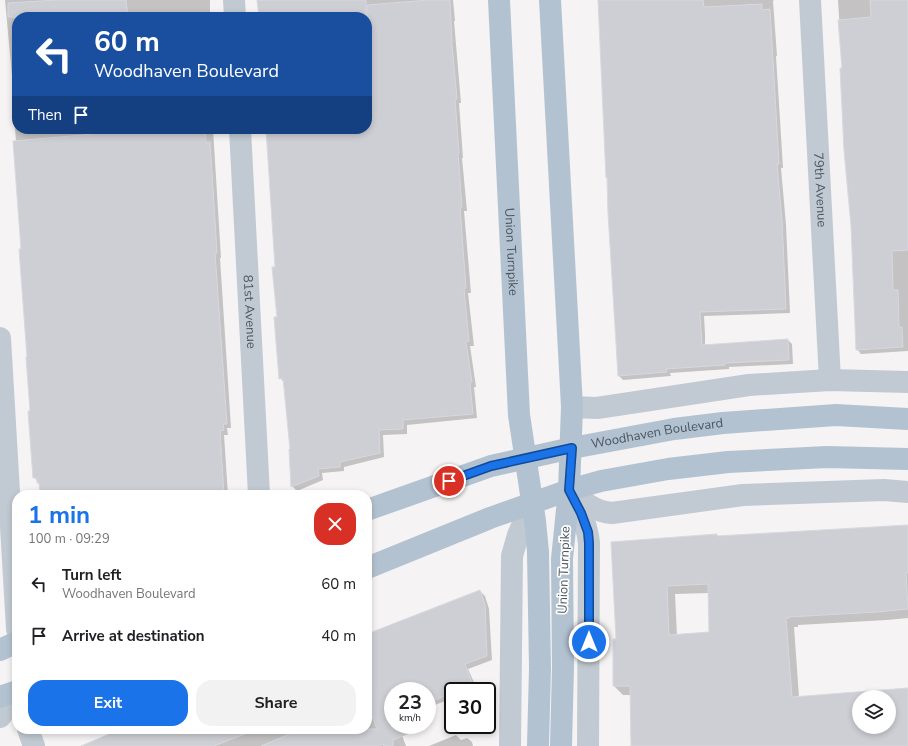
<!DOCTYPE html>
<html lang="en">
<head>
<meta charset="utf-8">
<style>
  body { margin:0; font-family:"Nunito Sans",sans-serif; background:#f2f2f2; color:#202124; height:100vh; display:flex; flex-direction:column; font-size:15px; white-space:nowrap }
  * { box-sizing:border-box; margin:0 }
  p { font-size:13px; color:#757577 }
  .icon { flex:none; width:22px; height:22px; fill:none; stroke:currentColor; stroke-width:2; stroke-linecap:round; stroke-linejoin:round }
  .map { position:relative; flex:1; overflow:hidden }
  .panel { position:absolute; left:12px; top:490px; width:360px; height:244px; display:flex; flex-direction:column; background:#fff; border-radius:16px; box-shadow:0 2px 6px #0003 }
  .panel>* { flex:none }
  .hud { position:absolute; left:12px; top:12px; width:360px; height:122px; border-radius:16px; box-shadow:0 2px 6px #0003; background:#1a4fa0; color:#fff; overflow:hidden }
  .tools { position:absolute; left:852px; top:690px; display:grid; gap:8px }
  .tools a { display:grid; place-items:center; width:44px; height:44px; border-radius:50%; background:#fff; box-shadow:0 2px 6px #0003; font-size:20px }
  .speed { position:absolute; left:384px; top:682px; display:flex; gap:8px; font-size:20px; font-weight:700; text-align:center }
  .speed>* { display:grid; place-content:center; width:52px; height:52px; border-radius:50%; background:#fff; box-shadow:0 2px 6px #0003; line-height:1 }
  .speed small { font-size:10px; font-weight:400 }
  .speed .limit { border:2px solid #111; border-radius:6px; background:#fff; color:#111 }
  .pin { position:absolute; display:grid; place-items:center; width:34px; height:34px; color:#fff; margin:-17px; border:2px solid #fff; border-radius:50%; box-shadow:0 1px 4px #0007 }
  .me { position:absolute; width:44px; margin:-22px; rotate:0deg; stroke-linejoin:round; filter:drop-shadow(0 0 3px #0008) }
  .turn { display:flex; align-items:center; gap:14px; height:84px; padding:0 16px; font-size:18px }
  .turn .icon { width:52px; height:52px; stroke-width:2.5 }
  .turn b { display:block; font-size:28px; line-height:34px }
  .then { display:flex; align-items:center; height:38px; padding:0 16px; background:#0003; gap:8px; font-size:15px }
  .round { display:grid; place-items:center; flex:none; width:42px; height:42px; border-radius:16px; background:#f2f2f2 }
  .summary { display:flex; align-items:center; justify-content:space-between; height:68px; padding:0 16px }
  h1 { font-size:24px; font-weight:700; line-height:30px; color:#1a73e8 }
  .action { display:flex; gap:8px; margin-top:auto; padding:8px 16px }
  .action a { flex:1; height:46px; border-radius:16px; background:#1a73e8; color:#fff; font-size:16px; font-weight:700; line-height:46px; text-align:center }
  .action a+a { background:#f2f2f2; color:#202124 }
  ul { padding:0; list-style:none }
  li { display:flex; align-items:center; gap:12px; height:52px; padding:0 16px }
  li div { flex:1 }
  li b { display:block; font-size:15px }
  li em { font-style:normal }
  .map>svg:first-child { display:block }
  .shadow { fill:#0003; fill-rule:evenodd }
  .building { fill:#cdcfd5; stroke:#d7d9de; fill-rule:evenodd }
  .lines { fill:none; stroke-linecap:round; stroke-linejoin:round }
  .minor { stroke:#c1cad2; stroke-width:22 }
  .major { stroke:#b3c2d1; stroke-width:22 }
  .route-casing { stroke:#114b97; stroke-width:10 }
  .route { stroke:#1a73e8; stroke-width:7 }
  .labels { text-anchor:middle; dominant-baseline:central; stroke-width:3.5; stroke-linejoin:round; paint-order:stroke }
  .street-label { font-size:13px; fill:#4a5661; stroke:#fff }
</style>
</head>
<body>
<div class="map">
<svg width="908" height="746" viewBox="0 0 908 746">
  <rect width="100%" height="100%" fill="#f5f3f3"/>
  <g class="shadow">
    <polygon points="5,0 210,0 210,13 207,13 207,17 17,17 17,129 213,129 221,258 220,258 231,428 227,428 228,435 224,435 228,495 41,495 41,486 34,477 16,142 12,87 13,87"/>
    <polygon points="257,0 453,0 455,21 454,21 461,103 459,103 463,158 462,158 467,211 464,211 471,293 468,293 474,346 470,346 476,387 474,387 477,418 407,425 407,434 383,435 384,457 344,467 344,471 322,473 323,480 297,491 292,486 291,450 285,383 280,378 276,268 267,129 367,129 367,17 260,17"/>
    <polygon points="598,0 774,0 773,1 777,56 776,56 783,168 781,168 786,225 790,313 704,316 705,334 705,346 788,340 792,344 793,364 729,367 729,369 670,373 671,376 623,380 619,376"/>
    <polygon points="838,0 908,0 908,351 861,354 857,349 852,226"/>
    <path d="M908 526V618L887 620 798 625V627H794L799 697 908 689V746H632L631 695H623L614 686 617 640 612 543 717 536 718 537ZM709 593 710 633 677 636 675 594ZM859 697H889V727H859Z"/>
    <polygon points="480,591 485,596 489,609 492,660 468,669 477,689 472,691 453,691 453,698 427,708 427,691 393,691 393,725 398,725 406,746 82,746 126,729 367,729 367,635"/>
    <polygon points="456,735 461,740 467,738 472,742 473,746 429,746"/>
  </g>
  <g class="building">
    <polygon points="57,0 126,0 128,17 8,17 8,3"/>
    <polygon points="257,0 366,0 366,15 326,17 259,17"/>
    <polygon points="429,0 450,0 452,44 457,99 455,99 459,153 458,153 462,207 460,207 466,288 464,289 469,341 466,342 472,382 470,383 473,414 403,420 403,429 379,430 380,453 340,462 340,467 318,469 319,476 291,487 289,449 290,449 283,378 279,379 274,317 277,317 272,267 275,267 266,129 367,129 367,5"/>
    <polygon points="598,0 703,0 704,7 762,4 762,10 770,9 779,164 777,164 782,220 786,309 700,312 701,329 702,345 788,339 789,360 725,363 725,365 666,369 667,372 618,376 608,213 607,177 606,178"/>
    <polygon points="870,0 908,0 908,250 892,251 893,290 898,290 899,327 902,327 903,347 856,350 851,226 844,150 840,68 842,68 838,20 871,17"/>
    <polygon points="93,129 205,129 206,142 210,142 214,204 217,253 215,253 227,424 223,424 224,430 220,431 224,495 40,495 39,483 37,483 37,478 33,478 28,411 30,411 26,357 27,357 19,249 21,249 13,141 94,134"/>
    <path d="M908 525V573H906L908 609 877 612 789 617V618H786L792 697 908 688V746H631L630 686H613V639H616L611 542 717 534V536ZM708 584 709 632 669 635 667 586ZM859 697H889V727H859Z"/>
    <polygon points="480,590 485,604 487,656 465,664 473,685 457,691 453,691 453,693 427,703 427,691 393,691 393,729 417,730 393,740 393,746 384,746 383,744 377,746 261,746 301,729 377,729 367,703 367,634"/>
    <polygon points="121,729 254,729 255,730 214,746 81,746"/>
  </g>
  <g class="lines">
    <g class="minor">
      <polyline points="234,0 235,17"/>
      <path id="s1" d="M810 0 830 380"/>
      <path id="s2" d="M240 129 259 495"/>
      <polyline points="0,338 17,629"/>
      <polyline points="572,407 597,408 749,385 830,380 908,382"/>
      <path d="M569 490C582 501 595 512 612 513L743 495 884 490 908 492"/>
      <path d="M571 493C580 509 587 524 589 543L588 746"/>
      <polyline points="0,717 17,696"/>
      <polyline points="28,729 34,746"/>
      <polyline points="510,746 512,556 518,535 532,503"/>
    </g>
    <g class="major">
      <path id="s3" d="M499 0 519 415 535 521 538 552 540 668 538 746"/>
      <polyline points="550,0 572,407 569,490 562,559 563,667 561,746"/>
      <path id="s4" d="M367 510 491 466 572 448 674 429 723 423 836 415 908 419"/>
      <polyline points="367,568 490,518 569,490 601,481 668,469 728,462 827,457 908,459"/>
      <polyline points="0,650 17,642"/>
      <polyline points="0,697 17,691"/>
    </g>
  </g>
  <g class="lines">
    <defs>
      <polyline id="route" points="449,481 491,466 572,448 569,490 581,513 588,532 589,543 589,642"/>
    </defs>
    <use href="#route" class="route-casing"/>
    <use href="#route" class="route"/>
  </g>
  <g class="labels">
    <g class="street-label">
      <text stroke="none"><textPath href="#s1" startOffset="190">79th Avenue</textPath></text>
      <text stroke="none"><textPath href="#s3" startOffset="252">Union Turnpike</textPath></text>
      <text stroke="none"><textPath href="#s2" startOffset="183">81st Avenue</textPath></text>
      <text stroke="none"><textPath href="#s4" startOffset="301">Woodhaven Boulevard</textPath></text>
      <text transform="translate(564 570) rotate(-88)">Union Turnpike</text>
    </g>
  </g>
</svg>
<div class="tools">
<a><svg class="icon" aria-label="layers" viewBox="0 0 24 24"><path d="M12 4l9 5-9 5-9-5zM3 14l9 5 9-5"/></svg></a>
</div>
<div class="speed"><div>23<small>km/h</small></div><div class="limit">30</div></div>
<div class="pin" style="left:449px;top:481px;background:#d93025"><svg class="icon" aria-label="arrive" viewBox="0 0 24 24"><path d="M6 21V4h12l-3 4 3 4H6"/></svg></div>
<svg class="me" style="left:589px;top:642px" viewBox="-20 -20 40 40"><circle r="17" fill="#1a73e8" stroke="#fff" stroke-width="3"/><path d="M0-11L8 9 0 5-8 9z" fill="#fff"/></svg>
<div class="hud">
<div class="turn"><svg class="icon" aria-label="left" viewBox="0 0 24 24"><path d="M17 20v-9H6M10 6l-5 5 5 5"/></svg><div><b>60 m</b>Woodhaven Boulevard</div></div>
<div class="then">Then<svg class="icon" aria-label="arrive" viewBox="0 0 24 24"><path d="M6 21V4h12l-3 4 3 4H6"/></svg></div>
</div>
<section class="panel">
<div class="summary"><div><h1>1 min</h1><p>100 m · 09:29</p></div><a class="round" style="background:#d93025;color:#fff"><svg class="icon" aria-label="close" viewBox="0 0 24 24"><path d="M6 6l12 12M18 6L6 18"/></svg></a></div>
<ul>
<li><svg class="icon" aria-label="left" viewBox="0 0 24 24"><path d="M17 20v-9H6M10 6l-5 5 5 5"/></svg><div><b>Turn left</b><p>Woodhaven Boulevard</p></div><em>60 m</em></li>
<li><svg class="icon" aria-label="arrive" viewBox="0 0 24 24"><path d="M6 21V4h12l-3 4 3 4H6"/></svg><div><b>Arrive at destination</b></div><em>40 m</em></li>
</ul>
<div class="action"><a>Exit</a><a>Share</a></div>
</section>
</div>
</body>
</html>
